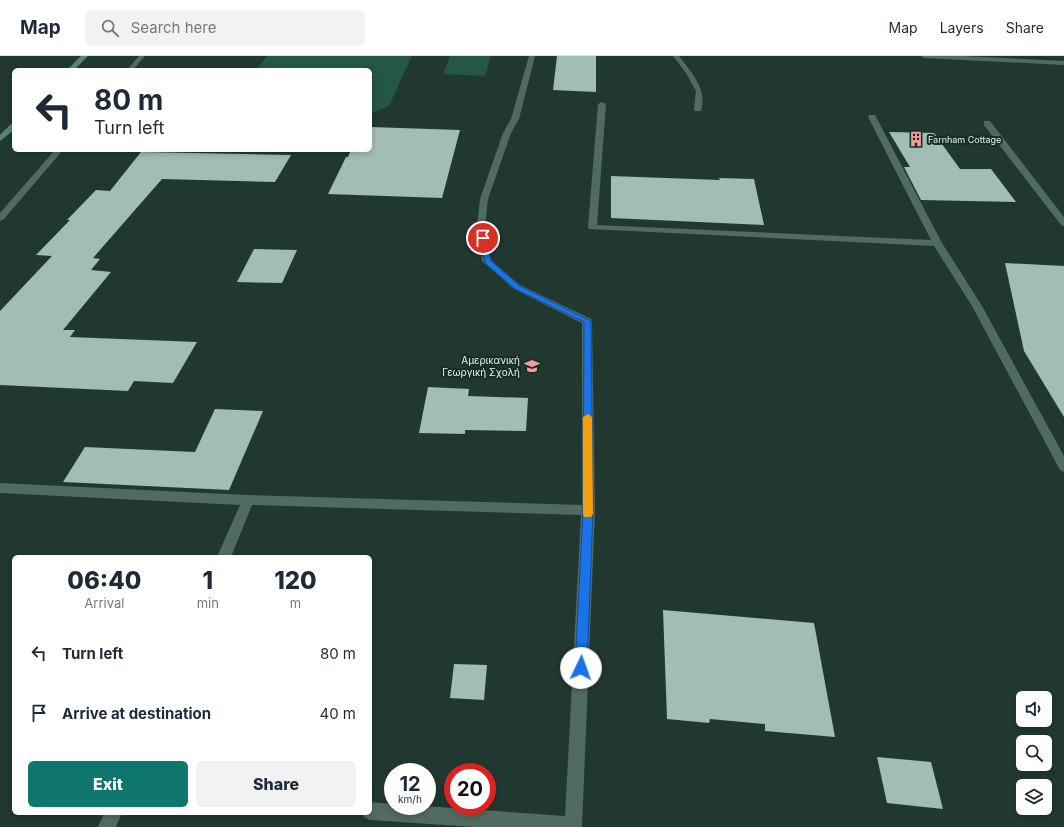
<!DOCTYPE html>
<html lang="en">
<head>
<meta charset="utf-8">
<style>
  body { margin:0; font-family:Inter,sans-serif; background:#f2f2f3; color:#1f2937; height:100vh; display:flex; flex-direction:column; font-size:15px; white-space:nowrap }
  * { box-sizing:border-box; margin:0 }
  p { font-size:13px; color:#747a83 }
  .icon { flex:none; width:22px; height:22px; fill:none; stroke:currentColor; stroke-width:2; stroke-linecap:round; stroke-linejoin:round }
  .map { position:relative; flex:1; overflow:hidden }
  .drawer { position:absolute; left:12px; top:499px; width:360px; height:260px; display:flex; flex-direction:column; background:#fff; border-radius:6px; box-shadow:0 2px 6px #0003 }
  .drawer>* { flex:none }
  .banner { position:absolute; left:12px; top:12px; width:360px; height:84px; border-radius:6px; box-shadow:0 2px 6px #0003; background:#fff; color:#1f2937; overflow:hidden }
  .fabs { position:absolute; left:1016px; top:635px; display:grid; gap:8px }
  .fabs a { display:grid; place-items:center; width:36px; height:36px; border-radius:6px; background:#fff; box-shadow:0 2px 6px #0003; font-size:20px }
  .speed { position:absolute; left:384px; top:707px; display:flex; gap:8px; font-size:20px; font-weight:700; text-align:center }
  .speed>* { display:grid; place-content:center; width:52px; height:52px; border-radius:50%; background:#fff; box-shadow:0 2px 6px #0003; line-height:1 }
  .speed small { font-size:10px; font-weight:400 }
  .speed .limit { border:6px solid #d22; background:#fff; color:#111 }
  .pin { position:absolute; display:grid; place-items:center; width:34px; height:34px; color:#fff; margin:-17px; border:2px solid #fff; border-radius:50%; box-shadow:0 1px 4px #0007 }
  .me { position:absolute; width:44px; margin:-22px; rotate:3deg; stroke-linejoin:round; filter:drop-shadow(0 0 3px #0008) }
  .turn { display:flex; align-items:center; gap:14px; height:84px; padding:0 16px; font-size:18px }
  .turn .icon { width:52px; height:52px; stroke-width:2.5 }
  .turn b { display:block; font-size:28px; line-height:34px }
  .eta { display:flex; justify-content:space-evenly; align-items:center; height:68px; text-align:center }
  .eta b { font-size:24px; font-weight:800; line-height:28px }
  .button { display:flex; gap:8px; margin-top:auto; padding:8px 16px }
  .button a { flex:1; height:46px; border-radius:6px; background:#0f766e; color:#fff; font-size:16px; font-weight:800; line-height:46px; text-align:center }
  .button a+a { background:#f2f2f3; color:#1f2937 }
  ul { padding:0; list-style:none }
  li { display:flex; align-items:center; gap:12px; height:60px; padding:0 16px }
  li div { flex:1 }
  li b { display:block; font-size:15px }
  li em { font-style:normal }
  header { display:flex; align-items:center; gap:24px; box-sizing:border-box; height:56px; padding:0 20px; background:#fff; border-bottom:1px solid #e0e1e3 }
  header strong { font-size:19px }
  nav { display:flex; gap:22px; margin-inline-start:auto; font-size:14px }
  .search { width:280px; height:36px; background:#f2f2f3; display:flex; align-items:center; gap:10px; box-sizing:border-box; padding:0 14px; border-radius:6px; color:#747a83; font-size:15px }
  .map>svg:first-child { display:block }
  .green { fill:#235647 }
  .building { fill:#a2bdb4 }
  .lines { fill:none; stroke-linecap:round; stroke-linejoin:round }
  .lane { fill:#526b62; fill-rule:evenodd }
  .secondary { fill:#558677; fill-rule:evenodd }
  .route { fill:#1a73e8; stroke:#114b97 }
  .slow { fill:#f59e0b }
  .labels { text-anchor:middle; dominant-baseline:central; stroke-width:4; stroke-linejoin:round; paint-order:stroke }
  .far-poi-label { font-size:9px; fill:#e5f3ee; stroke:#172e27; text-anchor:start }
  .poi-label { font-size:10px; fill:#e5f3ee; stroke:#172e27; text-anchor:end }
</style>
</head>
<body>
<header>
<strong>Map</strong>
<div class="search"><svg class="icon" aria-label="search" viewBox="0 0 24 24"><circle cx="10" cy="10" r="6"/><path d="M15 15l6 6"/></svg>Search here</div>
<nav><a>Map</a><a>Layers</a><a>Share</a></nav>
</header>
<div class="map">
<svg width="1064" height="771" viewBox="0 0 1064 771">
  <rect width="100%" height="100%" fill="#213831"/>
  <g class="green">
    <polygon points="267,0 412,0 389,50 375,56 370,56 370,14 256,14"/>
    <polygon points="450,0 491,0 485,20 443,18"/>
  </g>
  <g class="building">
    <polygon points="557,0 596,0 596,36 553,34"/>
    <polygon points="370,71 460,74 442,142 328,138 346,101 348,101 351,94 370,94"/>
    <polygon points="889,76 934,77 960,113 991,113 1016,146 921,144 904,111 910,111"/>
    <polygon points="141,96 291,99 275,126 162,123 93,202 100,203 91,214 111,216 63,274 75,274 70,281 197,286 173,327 134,325 128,335 0,329 0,255 52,200 36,199 70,164 67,164 96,134 110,135"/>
    <polygon points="611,120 720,124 719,122 754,123 764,169 611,162"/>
    <polygon points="254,193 297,194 282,227 237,226"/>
    <polygon points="1005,207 1064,210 1064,361 1024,295"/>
    <polygon points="428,331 469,333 468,340 528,342 526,375 465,374 465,378 419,377"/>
    <polygon points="215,353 263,355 229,434 63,426 85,391 195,396"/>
    <polygon points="663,554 814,567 835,681 765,675 765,668 710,663 709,667 667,663"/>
    <polygon points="454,608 487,609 484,644 450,642"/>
    <polygon points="877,701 931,706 943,753 887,747"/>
  </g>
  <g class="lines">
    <g class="lane">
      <polygon points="139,0 145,0 133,14 127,14"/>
      <polygon points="529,0 535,0 519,63 511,77 488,143 485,171 491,204 520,229 591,263 592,265 595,454 582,771 475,771 370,764 364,761 362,757 370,757 370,746 393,748 393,750 424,750 565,760 581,459 252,449 231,501 217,501 240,449 0,437 0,427 248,439 582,449 582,267 514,233 482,205 477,171 480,143 503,77 511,63"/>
      <path d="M673 0H679C691 16 708 34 701 55H695L694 53 696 35 686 17Z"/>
      <polygon points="921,0 962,0 1064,5 1064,9 924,2"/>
      <polygon points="602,46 606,48 597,169 931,184 868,61 869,59 875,59 942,187 982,250 1064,400 1064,416 1060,414 972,250 934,190 589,173 588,171 598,48"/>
      <polygon points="984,65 990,65 1064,161 1064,170 1061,169 984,69"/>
      <polygon points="55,94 63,94 3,164 0,165 0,157"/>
      <polygon points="104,757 122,757 116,771 98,771"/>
    </g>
    <g class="secondary">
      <polygon points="81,0 88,0 74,14 67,14"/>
      <polygon points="11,68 14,68 14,74 0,85 0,79"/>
    </g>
  </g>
  <polygon class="route" points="483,180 486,182 491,205 520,230 591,265 593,454 587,612 585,616 581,617 577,616 575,612 583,454 584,266 515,233 485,207 480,182"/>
  <polygon class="slow" points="588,358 592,361 593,458 591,461 584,461 583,458 583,361"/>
  <defs>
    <symbol id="building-bare" viewBox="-9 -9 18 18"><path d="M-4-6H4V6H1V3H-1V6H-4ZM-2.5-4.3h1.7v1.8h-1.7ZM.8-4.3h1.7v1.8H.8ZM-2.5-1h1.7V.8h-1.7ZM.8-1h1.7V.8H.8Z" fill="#f59b98" stroke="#172e27" stroke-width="2.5" paint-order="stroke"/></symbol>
    <symbol id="university-bare" viewBox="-9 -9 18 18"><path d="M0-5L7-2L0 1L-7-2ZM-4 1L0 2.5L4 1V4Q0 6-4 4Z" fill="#f59b98" stroke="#172e27" stroke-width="2.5" paint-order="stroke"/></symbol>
  </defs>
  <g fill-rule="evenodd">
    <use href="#building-bare" x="905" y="72" width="22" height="22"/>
    <use href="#university-bare" x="521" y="299" width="22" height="22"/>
  </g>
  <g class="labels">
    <g class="far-poi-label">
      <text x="928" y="83">Farnham Cottage</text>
    </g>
    <g class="poi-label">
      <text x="520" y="304">Αμερικανική<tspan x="520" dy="12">Γεωργική Σχολή</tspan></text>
    </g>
  </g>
</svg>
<div class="fabs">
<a><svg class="icon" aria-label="sound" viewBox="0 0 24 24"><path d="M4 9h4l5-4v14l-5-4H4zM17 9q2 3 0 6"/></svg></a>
<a><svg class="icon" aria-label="search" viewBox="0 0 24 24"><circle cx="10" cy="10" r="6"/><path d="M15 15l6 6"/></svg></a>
<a><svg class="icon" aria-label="layers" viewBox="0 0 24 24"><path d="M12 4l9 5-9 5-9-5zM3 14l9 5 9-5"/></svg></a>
</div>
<div class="speed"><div>12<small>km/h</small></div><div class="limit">20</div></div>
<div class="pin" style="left:483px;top:182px;background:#d93025"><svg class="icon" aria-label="arrive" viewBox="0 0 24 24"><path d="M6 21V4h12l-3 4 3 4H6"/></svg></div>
<svg class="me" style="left:581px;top:612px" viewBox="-20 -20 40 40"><circle r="19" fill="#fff"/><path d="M0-13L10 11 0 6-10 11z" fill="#1a73e8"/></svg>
<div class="banner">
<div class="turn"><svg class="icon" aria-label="left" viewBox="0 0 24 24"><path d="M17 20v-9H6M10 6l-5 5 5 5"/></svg><div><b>80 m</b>Turn left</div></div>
</div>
<section class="drawer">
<div class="eta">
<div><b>06:40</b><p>Arrival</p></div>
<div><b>1</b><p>min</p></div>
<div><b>120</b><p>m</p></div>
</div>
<ul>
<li><svg class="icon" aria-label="left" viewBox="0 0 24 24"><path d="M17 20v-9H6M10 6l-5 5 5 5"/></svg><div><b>Turn left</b></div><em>80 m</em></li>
<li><svg class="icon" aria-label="arrive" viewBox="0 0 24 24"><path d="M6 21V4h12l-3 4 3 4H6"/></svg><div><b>Arrive at destination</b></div><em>40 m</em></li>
</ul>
<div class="button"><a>Exit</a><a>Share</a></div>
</section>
</div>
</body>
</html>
